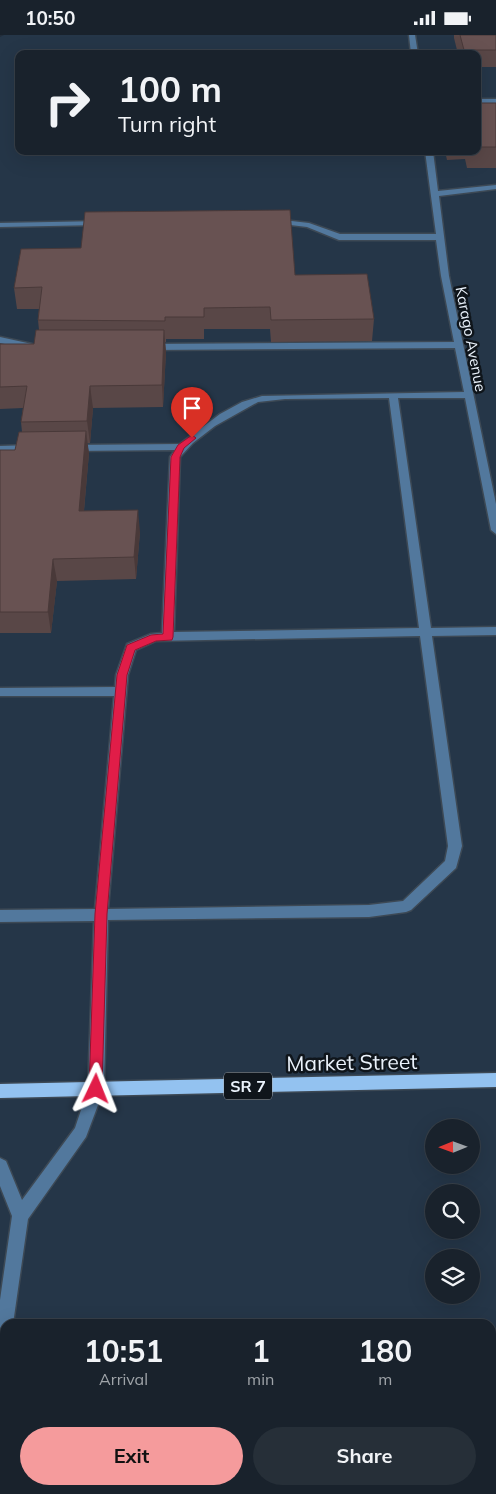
<!DOCTYPE html>
<html lang="en">
<head>
<meta charset="utf-8">
<style>
  body { margin:0; font-family:Mulish,sans-serif; background:#262f38; color:#f1f3f6; height:100vh; display:flex; flex-direction:column; font-size:19px; white-space:nowrap }
  * { box-sizing:border-box; margin:0 }
  p { font-size:16px; color:#9fa4a9 }
  .icon { flex:none; width:28px; height:28px; fill:none; stroke:currentColor; stroke-width:2; stroke-linecap:round; stroke-linejoin:round }
  .map { position:relative; flex:1; overflow:hidden }
  .sheet { position:absolute; left:0px; top:1284px; width:496px; height:176px; display:flex; flex-direction:column; background:#19222c; border-radius:15px 15px 0 0; box-shadow:0 5px 20px #0002,0 0 0 1px #373f48 }
  .sheet>* { flex:none }
  .guide { position:absolute; left:15px; top:15px; width:466px; height:105px; border-radius:10px; box-shadow:0 5px 20px #0002,0 0 0 1px #373f48; background:#19222c; color:#f1f3f6; overflow:hidden }
  .needle { width:32px; rotate:269deg }
  .fabs { position:absolute; left:425px; top:1084px; display:grid; gap:10px }
  .fabs a { display:grid; place-items:center; width:55px; height:55px; border-radius:50%; background:#19222c; box-shadow:0 5px 20px #0002,0 0 0 1px #373f48; font-size:25px }
  .pin { position:absolute; display:grid; place-items:center; width:42px; height:42px; color:#fff; margin:-51px -21px; border-radius:50% 50% 50% 0; rotate:-45deg; box-shadow:0 0 5px #0007 }
  .pin .icon { rotate:45deg }
  .me { position:absolute; width:55px; margin:-28px; rotate:2deg; stroke-linejoin:round; filter:drop-shadow(0 0 4px #0008) }
  .turn { display:flex; align-items:center; gap:18px; height:105px; padding:0 20px; font-size:22px }
  .turn .icon { width:65px; height:65px; stroke-width:2.5 }
  .turn b { display:block; font-size:35px; line-height:42px }
  .eta { display:flex; justify-content:space-evenly; align-items:center; height:85px; text-align:center }
  .eta b { font-size:30px; font-weight:700; line-height:35px }
  .button { display:flex; gap:10px; margin-top:auto; padding:10px 20px }
  .button a { flex:1; height:58px; border-radius:30px; background:#f59b9c; color:#111; font-size:20px; font-weight:700; line-height:58px; text-align:center }
  .button a+a { background:#262f38; color:#f1f3f6 }
  .status { display:flex; justify-content:space-between; align-items:center; height:35px; padding:0 25px; background:#19222c; direction:ltr }
  .status svg { height:14px; fill:currentColor }
  .map>svg:first-child { display:block }
  .built { fill:#253648; fill-rule:evenodd }
  .lines { fill:none; stroke-linecap:round; stroke-linejoin:round }
  .minor-casing { stroke:#3d4955; stroke-width:3 }
  .major-casing { stroke:#3d4955; stroke-width:3 }
  .minor { fill:#52789d; fill-rule:evenodd }
  .major { fill:#93c2f0; fill-rule:evenodd }
  .wall { fill:#594747 }
  .shaded-wall { fill:#493939 }
  .building { fill:#685252; stroke:#493939 }
  .route { fill:#e11d48; stroke:#92132f }
  .labels { text-anchor:middle; dominant-baseline:central; stroke-width:5; stroke-linejoin:round; paint-order:stroke }
  .far-street-label { font-size:15px; fill:#ebf3fc; stroke:#0f151b }
  .shield { fill:#0f151b; stroke:#a9b0b8; stroke-width:1 }
  .shield-label { font-size:16px; font-weight:bold; fill:#ebf3fc }
  .near-street-label { font-size:21px; fill:#ebf3fc; stroke:#0f151b }
</style>
</head>
<body>
<div class="status"><b>10:50</b><svg viewBox="0 0 49 12"><path d="M0 12V9h3v3zM5 12V6h3v6zM10 12V3h3v9zM15 12V0h3v12zM26 1h20v11H26zM47 4h2v5h-2z"/></svg></div>
<div class="map">
<svg width="496" height="1459" viewBox="0 0 496 1459">
  <rect width="100%" height="100%" fill="#212d3a"/>
  <path class="built" d="M4 0H496V1459H0V2ZM19 19H478V116H19ZM434 1092H471V1130H434ZM434 1158H471V1195H434ZM434 1222H471V1260H434ZM5 1289H491V1455H5Z"/>
  <g class="lines">
    <defs>
      <g id="minor">
        <polygon points="409,0 415,0 418,19 411,19"/>
        <rect x="478" y="64" width="18" height="4"/>
        <path d="M425 116H433L438 156 496 150V154L439 161 449 241 496 469V499L491 495 465 363H398L431 593 496 592V600L432 601 462 811 456 833 411 875 406 877 369 882 108 885 104 1054 86 1102 28 1184 13 1289H5V1339L0 1341V1265L12 1181 0 1151V1123L6 1126 22 1165 75 1093 88 1054 94 886 0 887V875L95 874 114 661H0V653L115 652 116 640 127 609 151 599 162 598 170 422 175 415 72 416 67 413 72 410 180 409 220 379 242 367 262 361 464 357 455 313 149 315 144 312 149 309 454 307 441 241 436 205H339L307 192 274 188 270 186 274 184 309 188 340 199H436ZM389 363 419 593 174 597 180 422 193 408 215 391 258 367 285 364ZM420 601 448 811 445 826 403 866 369 870 108 874 128 640 136 615 156 606Z"/>
        <polygon points="102,186 103,188 99,190 0,192 0,188"/>
        <polygon points="0,302 32,309 34,311 29,314 0,308"/>
        <polygon points="32,410 36,411 36,415 0,417 0,411"/>
        <polygon points="491,1444 496,1444 496,1459 484,1459 483,1455 491,1455"/>
        <polygon points="50,1455 337,1455 335,1459 48,1459"/>
      </g>
      <polygon id="major" points="496,1038 496,1052 0,1063 0,1049"/>
    </defs>
    <use href="#minor" class="minor-casing"/>
    <use href="#major" class="major-casing"/>
    <use href="#minor" class="minor"/>
    <use href="#major" class="major"/>
  </g>
  <g class="wall">
    <polygon points="454,0 496,0 496,32 478,32 478,19 458,19 454,3"/>
    <polygon points="478,68 496,68 496,133 467,133 465,124 447,125 445,116 478,116"/>
    <polygon points="295,240 374,284 372,306 271,307 270,294 204,294 204,304 166,304 166,307 165,307 166,317 163,372 93,373 90,408 87,408 89,418 84,476 140,497 136,544 57,546 51,598 0,598 0,415 15,415 22,397 21,387 23,373 0,374 0,309 34,309 39,295 38,285 39,274 17,274 14,253"/>
  </g>
  <g class="shaded-wall">
    <polygon points="164,295 166,317 163,372 162,350"/>
    <polygon points="90,351 93,373 90,408 87,386"/>
    <polygon points="86,396 89,418 82,497 79,476"/>
    <polygon points="138,475 140,497 136,544 134,522"/>
    <polygon points="53,524 57,546 51,598 48,577"/>
  </g>
  <g class="building">
    <polygon points="460,0 496,0 496,15 464,15"/>
    <rect x="478" y="68" width="18" height="44"/>
    <polygon points="290,175 295,240 367,239 374,284 271,285 270,272 204,273 204,282 165,282 165,286 38,285 42,252 14,253 21,214 81,213 85,177"/>
    <polygon points="36,295 164,295 162,350 90,351 87,386 21,387 27,351 0,352 0,309 34,309"/>
    <polygon points="86,396 79,476 138,475 134,522 53,524 48,577 0,577 0,415 15,415 19,397"/>
  </g>
  <polygon class="route" points="192,400 196,403 184,413 180,422 173,602 172,605 156,606 135,615 127,640 107,879 102,1054 100,1059 96,1061 91,1059 89,1054 95,879 117,640 127,610 151,600 163,599 171,422 178,410"/>
  <g class="labels">
    <g class="far-street-label">
      <text transform="translate(471 304) rotate(79)">Karago Avenue</text>
    </g>
    <rect class="shield" x="224" y="1037.5" width="48" height="27" rx="4"/>
    <g class="shield-label">
      <text x="248" y="1051">SR 7</text>
    </g>
    <g class="near-street-label">
      <text transform="translate(352 1027) rotate(-1)">Market Street</text>
    </g>
  </g>
</svg>
<div class="fabs">
<a><svg class="needle" viewBox="-14 -14 28 28"><path d="M0-13l5 13h-10z" fill="#e53935"/><path d="M0 13l5-13h-10z" fill="#9fa4a9"/></svg></a>
<a><svg class="icon" aria-label="search" viewBox="0 0 24 24"><circle cx="10" cy="10" r="6"/><path d="M15 15l6 6"/></svg></a>
<a><svg class="icon" aria-label="layers" viewBox="0 0 24 24"><path d="M12 4l9 5-9 5-9-5zM3 14l9 5 9-5"/></svg></a>
</div>
<div class="pin" style="left:192px;top:403px;background:#d93025"><svg class="icon" aria-label="arrive" viewBox="0 0 24 24"><path d="M6 21V4h12l-3 4 3 4H6"/></svg></div>
<svg class="me" style="left:96px;top:1054px" viewBox="-20 -20 40 40"><path d="M0-17L14 15 0 8-14 15z" fill="#e11d48" stroke="#fff" stroke-width="4"/></svg>
<div class="guide">
<div class="turn"><svg class="icon" aria-label="right" viewBox="0 0 24 24"><path d="M7 20v-9h11M14 6l5 5-5 5"/></svg><div><b>100 m</b>Turn right</div></div>
</div>
<section class="sheet">
<div class="eta">
<div><b>10:51</b><p>Arrival</p></div>
<div><b>1</b><p>min</p></div>
<div><b>180</b><p>m</p></div>
</div>
<div class="button"><a>Exit</a><a>Share</a></div>
</section>
</div>
</body>
</html>
